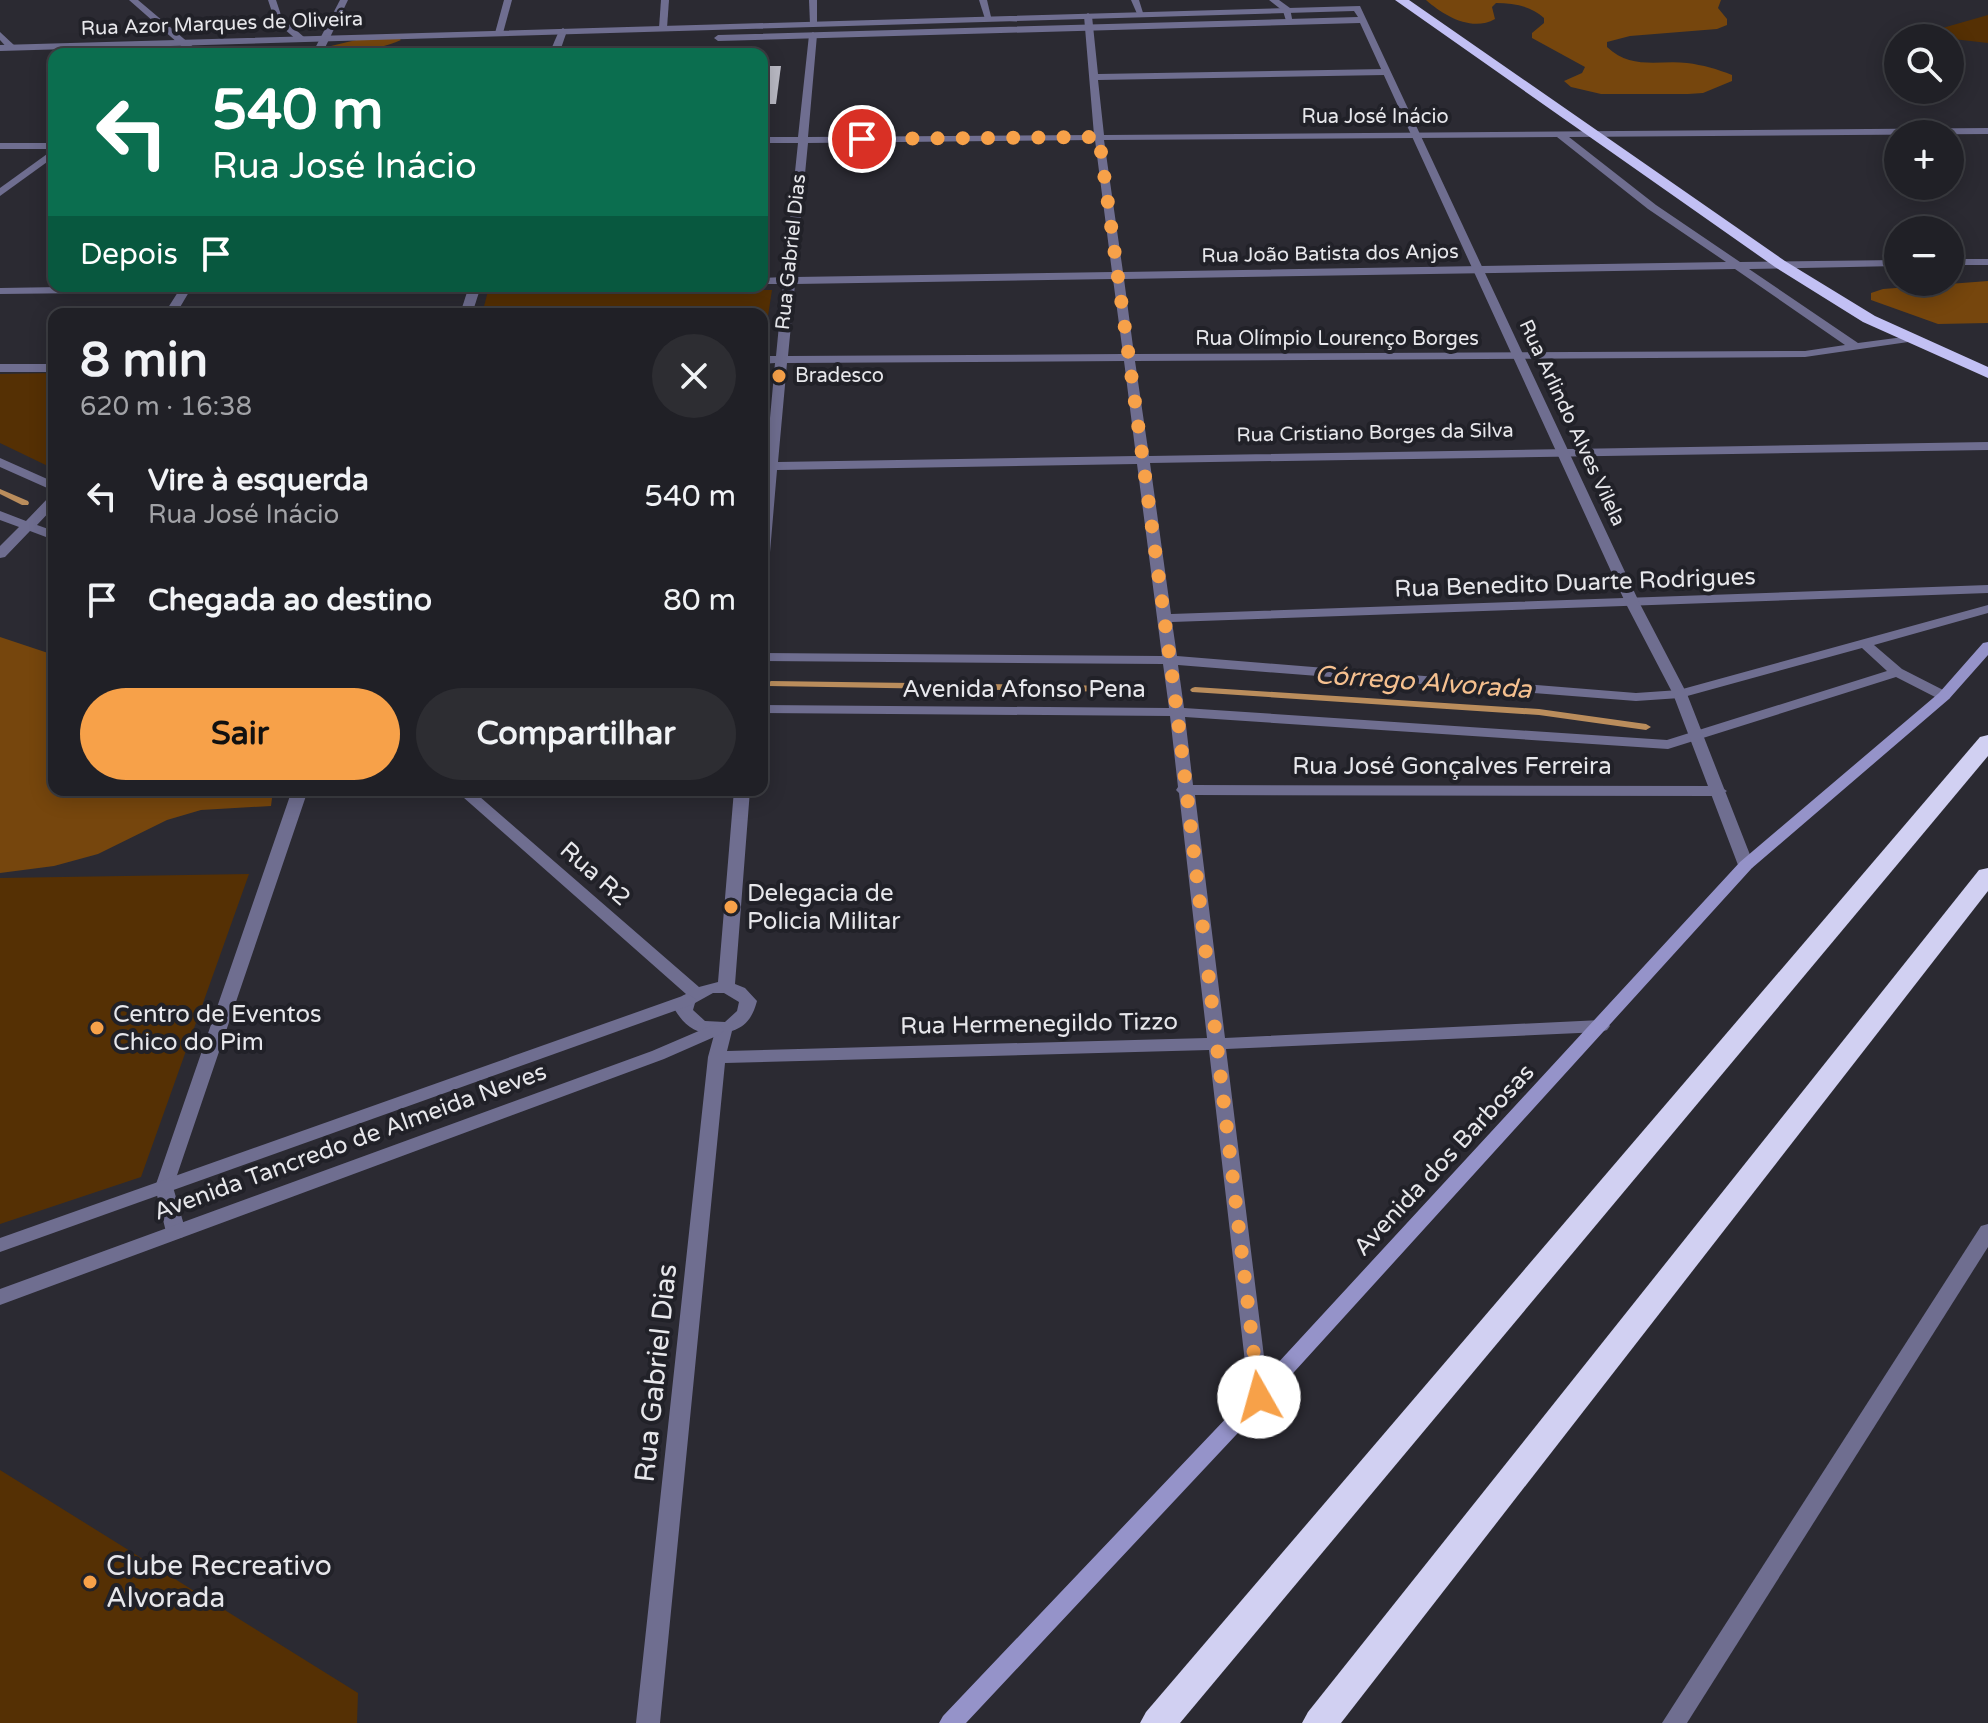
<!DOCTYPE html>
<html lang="pt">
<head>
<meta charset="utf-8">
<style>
  body { margin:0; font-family:"Varela Round",sans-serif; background:#2d2d32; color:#f1f3f6; height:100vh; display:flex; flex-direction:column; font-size:30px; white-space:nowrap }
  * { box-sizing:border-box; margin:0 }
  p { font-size:26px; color:#a2a3a7 }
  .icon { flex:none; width:44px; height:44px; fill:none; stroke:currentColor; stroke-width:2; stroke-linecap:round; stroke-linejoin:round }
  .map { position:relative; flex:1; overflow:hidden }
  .side { position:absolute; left:48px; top:308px; width:720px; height:488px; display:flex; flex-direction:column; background:#202026; border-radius:16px; box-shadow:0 4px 20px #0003,0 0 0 2px #3d3e43 }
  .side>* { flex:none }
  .guide { position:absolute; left:48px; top:48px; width:720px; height:244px; border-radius:16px; box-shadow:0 4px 20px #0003,0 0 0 2px #3d3e43; background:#0b6e4f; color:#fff; overflow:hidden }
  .controls { position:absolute; left:1884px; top:24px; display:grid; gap:16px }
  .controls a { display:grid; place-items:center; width:80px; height:80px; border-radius:50%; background:#202026; box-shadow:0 4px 20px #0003,0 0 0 2px #3d3e43; font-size:40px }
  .pin { position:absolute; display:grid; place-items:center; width:68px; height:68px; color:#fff; margin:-34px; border:4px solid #fff; border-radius:50%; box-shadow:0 2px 8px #0007 }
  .me { position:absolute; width:88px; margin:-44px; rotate:353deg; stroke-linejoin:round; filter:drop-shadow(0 0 6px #0008) }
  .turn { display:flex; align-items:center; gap:28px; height:168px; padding:0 32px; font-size:36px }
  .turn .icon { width:104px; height:104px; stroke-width:2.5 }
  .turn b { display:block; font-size:56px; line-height:68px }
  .then { display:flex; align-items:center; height:76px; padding:0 32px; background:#0003; gap:16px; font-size:30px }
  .round { display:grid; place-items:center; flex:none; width:84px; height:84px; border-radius:42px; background:#2d2d32 }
  .overview { display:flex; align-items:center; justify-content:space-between; height:136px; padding:0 32px }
  h1 { font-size:48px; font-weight:700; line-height:60px }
  .cta { display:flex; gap:16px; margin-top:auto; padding:16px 32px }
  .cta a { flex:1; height:92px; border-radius:48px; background:#f7a149; color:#111; font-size:32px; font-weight:700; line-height:92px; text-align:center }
  .cta a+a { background:#2d2d32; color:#f1f3f6 }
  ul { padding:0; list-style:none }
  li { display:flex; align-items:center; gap:24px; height:104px; padding:0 32px }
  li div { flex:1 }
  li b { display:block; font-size:30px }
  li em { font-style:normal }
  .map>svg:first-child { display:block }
  .green { fill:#553004 }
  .forest { fill:#76460d }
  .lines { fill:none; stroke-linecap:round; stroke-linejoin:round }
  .stream { fill:#ba8d5c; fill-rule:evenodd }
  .building { fill:#babac4 }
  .minor { fill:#6f6e90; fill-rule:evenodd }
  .tertiary { fill:#6f6e90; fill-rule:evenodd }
  .secondary { fill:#9593c9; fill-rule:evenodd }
  .trunk { fill:#c2c0f4; fill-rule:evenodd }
  .motorway { fill:#d1d0f2; fill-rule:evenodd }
  .route { stroke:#f7a149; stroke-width:14; stroke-dasharray:0 25.2 }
  .poi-dot { fill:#f7a149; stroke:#212128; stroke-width:3 }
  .labels { text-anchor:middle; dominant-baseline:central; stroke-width:8; stroke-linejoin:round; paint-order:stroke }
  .far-street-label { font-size:20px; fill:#e7e7eb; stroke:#212128 }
  .far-poi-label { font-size:20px; fill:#e7e7eb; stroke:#212128; text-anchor:start }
  .street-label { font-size:24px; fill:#e7e7eb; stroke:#212128 }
  .poi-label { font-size:24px; fill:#e7e7eb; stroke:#212128; text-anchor:start }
  .water-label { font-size:26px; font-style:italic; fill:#f5c08f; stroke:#212128 }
  .near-street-label { font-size:28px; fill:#e7e7eb; stroke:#212128 }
  .near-poi-label { font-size:28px; fill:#e7e7eb; stroke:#212128; text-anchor:start }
</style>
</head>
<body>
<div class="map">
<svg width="1988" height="1723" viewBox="0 0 1988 1723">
  <rect width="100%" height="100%" fill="#2b2a32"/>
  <g class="green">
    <polygon points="1988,15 1988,43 1944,38 1939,29"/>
    <polygon points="772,290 762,355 762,314 482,314 488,291"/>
    <polygon points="54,373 54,469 0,443 0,374"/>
    <polygon points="249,874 141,1177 0,1224 0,878"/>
    <polygon points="0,1470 358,1693 357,1723 0,1723"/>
  </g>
  <g class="forest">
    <path d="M1426 0H1721L1718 8 1727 19V25L1717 29 1630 36 1607 42V47C1631 70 1658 60 1687 63 1703 65 1717 69 1732 75V81L1703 93 1688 94H1601L1571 87 1564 81 1582 73 1585 67 1532 38V33L1544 23V18C1531 6 1514 3 1496 3L1492 7 1495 19C1472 32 1444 16 1426 0Z"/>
    <path d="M373 36H396L401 40C356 60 280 54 230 54L246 51 314 50Z"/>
    <polygon points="1988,281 1988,323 1938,324 1871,300 1871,293 1883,289"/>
    <polygon points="0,637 54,655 54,790 273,790 271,806 201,810 167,820 98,854 54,866 0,873"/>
  </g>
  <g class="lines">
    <g class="stream">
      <polygon points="0,489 28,501 29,503 28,505 22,505 0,494"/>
      <polygon points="771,681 1125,686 1130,689 1125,692 768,686 766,684"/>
      <polygon points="1195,687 1539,709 1646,724 1651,727 1646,730 1539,715 1192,692 1190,690 1192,688"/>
    </g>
  </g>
  <polygon class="building" points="762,66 781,66 776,104 762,104"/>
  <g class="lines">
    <g class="minor">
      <polygon points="129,0 138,0 196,49 196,53 183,54 187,51"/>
      <polygon points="268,0 276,0 282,18 304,37 304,41 298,41 275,21"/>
      <polygon points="340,0 348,0 322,54 312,54"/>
      <polygon points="504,0 512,0 503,33 499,36 495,33"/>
      <polygon points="661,0 669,0 667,28 663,31 659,28"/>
      <polygon points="809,0 817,0 817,26 810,24"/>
      <polygon points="979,0 987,0 992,21 985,19"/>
      <polygon points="1131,0 1139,0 1144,16 1138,16"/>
      <polygon points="1269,0 1279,0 1290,8 1293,24 1287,24 1283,11"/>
      <path d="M1088 13 1092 16 1098 74 1385 69 1390 72 1385 75 1098 80 1104 135 1988 128V134L1569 137 1656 205 1740 262 1898 260V266L1749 269 1858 343 1911 336 1917 339 1915 341 1805 357 1135 361 1149 456 1988 442V450L1150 463 1171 614 1988 585V593L1172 622 1177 656 1636 693 1679 690 1988 605V613L1874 645 1902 669 1949 693 1951 696 1949 699H1939L1896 677 1668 749 1185 717 1193 785 1719 786 1727 791 1719 796 1195 795 1225 1038 1601 1020 1607 1022 1610 1026 1607 1030 1601 1032 1226 1049 1269 1397 1266 1403 1259 1405 1252 1403 1249 1397 1209 1050 725 1063 660 1723H636L708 1057 714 1035C695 1033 685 1026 675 1010L682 996 686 994 455 790H472L699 987 718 982 734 790H750L735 984 745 988 757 1001C753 1016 747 1026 732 1031L727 1051 1207 1038 1179 793 1176 790 1178 787 1170 716 762 713V705L1169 708 1163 664 762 661V653L1162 656 1137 464 777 470 769 564 762 568 765 470H762V462H766L775 363 762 364V356H776L783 284H762V278L784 277 798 143H762V137H798L809 35 813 32 817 35 808 137 1094 135 1084 16ZM1557 137 1648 209 1726 262 1123 272 1104 140ZM1095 140 1112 272 795 277 808 143ZM1735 269 1845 345 1805 351 1134 354 1124 279ZM1113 279 1123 354 788 356 795 284ZM1124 361 1136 456 778 462 787 363ZM1862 648 1887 671 1667 740 1184 708 1178 665 1636 701 1680 698ZM713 993H724L739 1002 737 1011 725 1022 705 1021 693 1010 695 1003Z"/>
      <polygon points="563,28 567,31 559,54 549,54 559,31"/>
      <polygon points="0,32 15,46 15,50 9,50 0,40"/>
      <rect x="0" y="143" width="54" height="6"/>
      <polygon points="54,149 54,157 0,196 0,188"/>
      <rect x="1950" y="259" width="38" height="6"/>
      <polygon points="123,286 372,286 366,289 189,292 176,314 164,314 178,292 0,294 0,288"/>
      <polygon points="469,286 481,286 472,314 460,314"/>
      <rect x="0" y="364" width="54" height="8"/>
      <polygon points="0,458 54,482 54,491 0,467"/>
      <polygon points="54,496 54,507 37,525 54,531 54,540 30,531 5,557 0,558 0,546 19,527 0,520 0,511 26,521 49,497"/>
      <polygon points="292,790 308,790 173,1187 186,1232 183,1237 176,1239 169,1237 166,1232 155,1187"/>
      <polygon points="1988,1224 1988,1247 1687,1723 1662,1723 1981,1226"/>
    </g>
    <g class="tertiary">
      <polygon points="1360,6 1640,604 1687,694 1754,865 1752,868 1740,868 1738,865 1673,694 1626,604 1360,23 718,41 714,38 718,35 1358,17 1354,11 0,51 0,45"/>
      <polygon points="688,994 697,1000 694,1004 0,1252 0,1238"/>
      <polygon points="715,1024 721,1026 724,1030 721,1034 664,1059 0,1305 0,1289 652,1051"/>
    </g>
    <polygon class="secondary" points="1988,642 1988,655 1949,699 1752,868 1266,1403 966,1723 939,1723 943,1716 1252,1391 1740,862 1939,693 1983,643"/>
    <polygon class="trunk" points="1395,0 1409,0 1785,261 1875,316 1988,367 1988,378 1863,322 1775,267"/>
    <g class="motorway">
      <polygon points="1988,735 1988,756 1180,1723 1140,1723 1146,1712 1980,737"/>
      <polygon points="1988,868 1988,891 1341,1723 1302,1723 1308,1712 1979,870"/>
    </g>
  </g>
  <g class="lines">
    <polyline class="route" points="862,139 1099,137 1177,712 1259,1397"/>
  </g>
  <g class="poi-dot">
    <circle cx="779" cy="376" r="8"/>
    <circle cx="731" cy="907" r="8"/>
    <circle cx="97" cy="1028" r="8"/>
    <circle cx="90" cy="1582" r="8"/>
  </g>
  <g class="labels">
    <g class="far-street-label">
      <text transform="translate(222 24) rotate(-2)">Rua Azor Marques de Oliveira</text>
      <text x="1375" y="117">Rua José Inácio</text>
      <text transform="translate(791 252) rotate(-84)">Rua Gabriel Dias</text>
      <text transform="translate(1330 254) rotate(-1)">Rua João Batista dos Anjos</text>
      <text x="1337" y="339">Rua Olímpio Lourenço Borges</text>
      <text transform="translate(1572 423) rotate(65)">Rua Arlindo Alves Vilela</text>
      <text transform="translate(1375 433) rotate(-1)">Rua Cristiano Borges da Silva</text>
    </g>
    <g class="far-poi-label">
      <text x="795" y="376">Bradesco</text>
    </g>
    <g class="street-label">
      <text transform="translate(1575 583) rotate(-2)">Rua Benedito Duarte Rodrigues</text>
      <text x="1024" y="689">Avenida Afonso Pena</text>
      <text x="1452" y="766">Rua José Gonçalves Ferreira</text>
      <text transform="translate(595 874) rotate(41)">Rua R2</text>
      <text transform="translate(1039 1024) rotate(-1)">Rua Hermenegildo Tizzo</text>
      <text transform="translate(350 1142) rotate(-20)">Avenida Tancredo de Almeida Neves</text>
      <text transform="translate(1444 1160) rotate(-47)">Avenida dos Barbosas</text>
    </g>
    <g class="poi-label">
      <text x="747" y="893">Delegacia de<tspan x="747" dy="28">Policia Militar</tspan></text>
      <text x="113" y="1014">Centro de Eventos<tspan x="113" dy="28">Chico do Pim</tspan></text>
    </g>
    <g class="water-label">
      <text transform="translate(1423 682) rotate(4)">Córrego Alvorada</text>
    </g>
    <g class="near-street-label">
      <text transform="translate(656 1373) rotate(-84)">Rua Gabriel Dias</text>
    </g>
    <g class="near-poi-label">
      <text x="106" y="1566">Clube Recreativo<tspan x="106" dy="32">Alvorada</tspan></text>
    </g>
  </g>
</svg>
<div class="controls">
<a><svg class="icon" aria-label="search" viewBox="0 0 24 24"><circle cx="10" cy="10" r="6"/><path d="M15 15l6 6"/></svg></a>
<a>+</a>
<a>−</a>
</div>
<div class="pin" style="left:862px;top:139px;background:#d93025"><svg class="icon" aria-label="arrive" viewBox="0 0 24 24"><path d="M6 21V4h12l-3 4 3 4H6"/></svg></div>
<svg class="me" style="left:1259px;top:1397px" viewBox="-20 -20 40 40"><circle r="19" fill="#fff"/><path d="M0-13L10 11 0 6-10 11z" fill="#f7a149"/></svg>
<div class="guide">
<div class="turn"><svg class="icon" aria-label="left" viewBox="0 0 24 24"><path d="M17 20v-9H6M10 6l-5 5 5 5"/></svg><div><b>540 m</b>Rua José Inácio</div></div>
<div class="then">Depois<svg class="icon" aria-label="arrive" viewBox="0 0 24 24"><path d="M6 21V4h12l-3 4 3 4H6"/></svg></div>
</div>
<section class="side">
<div class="overview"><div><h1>8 min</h1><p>620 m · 16:38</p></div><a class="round"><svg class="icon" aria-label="close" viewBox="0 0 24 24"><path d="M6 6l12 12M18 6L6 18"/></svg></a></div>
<ul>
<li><svg class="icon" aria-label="left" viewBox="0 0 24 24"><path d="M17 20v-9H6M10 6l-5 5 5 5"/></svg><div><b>Vire à esquerda</b><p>Rua José Inácio</p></div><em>540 m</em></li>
<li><svg class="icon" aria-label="arrive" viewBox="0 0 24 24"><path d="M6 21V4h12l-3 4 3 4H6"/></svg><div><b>Chegada ao destino</b></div><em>80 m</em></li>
</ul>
<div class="cta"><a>Sair</a><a>Compartilhar</a></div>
</section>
</div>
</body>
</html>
